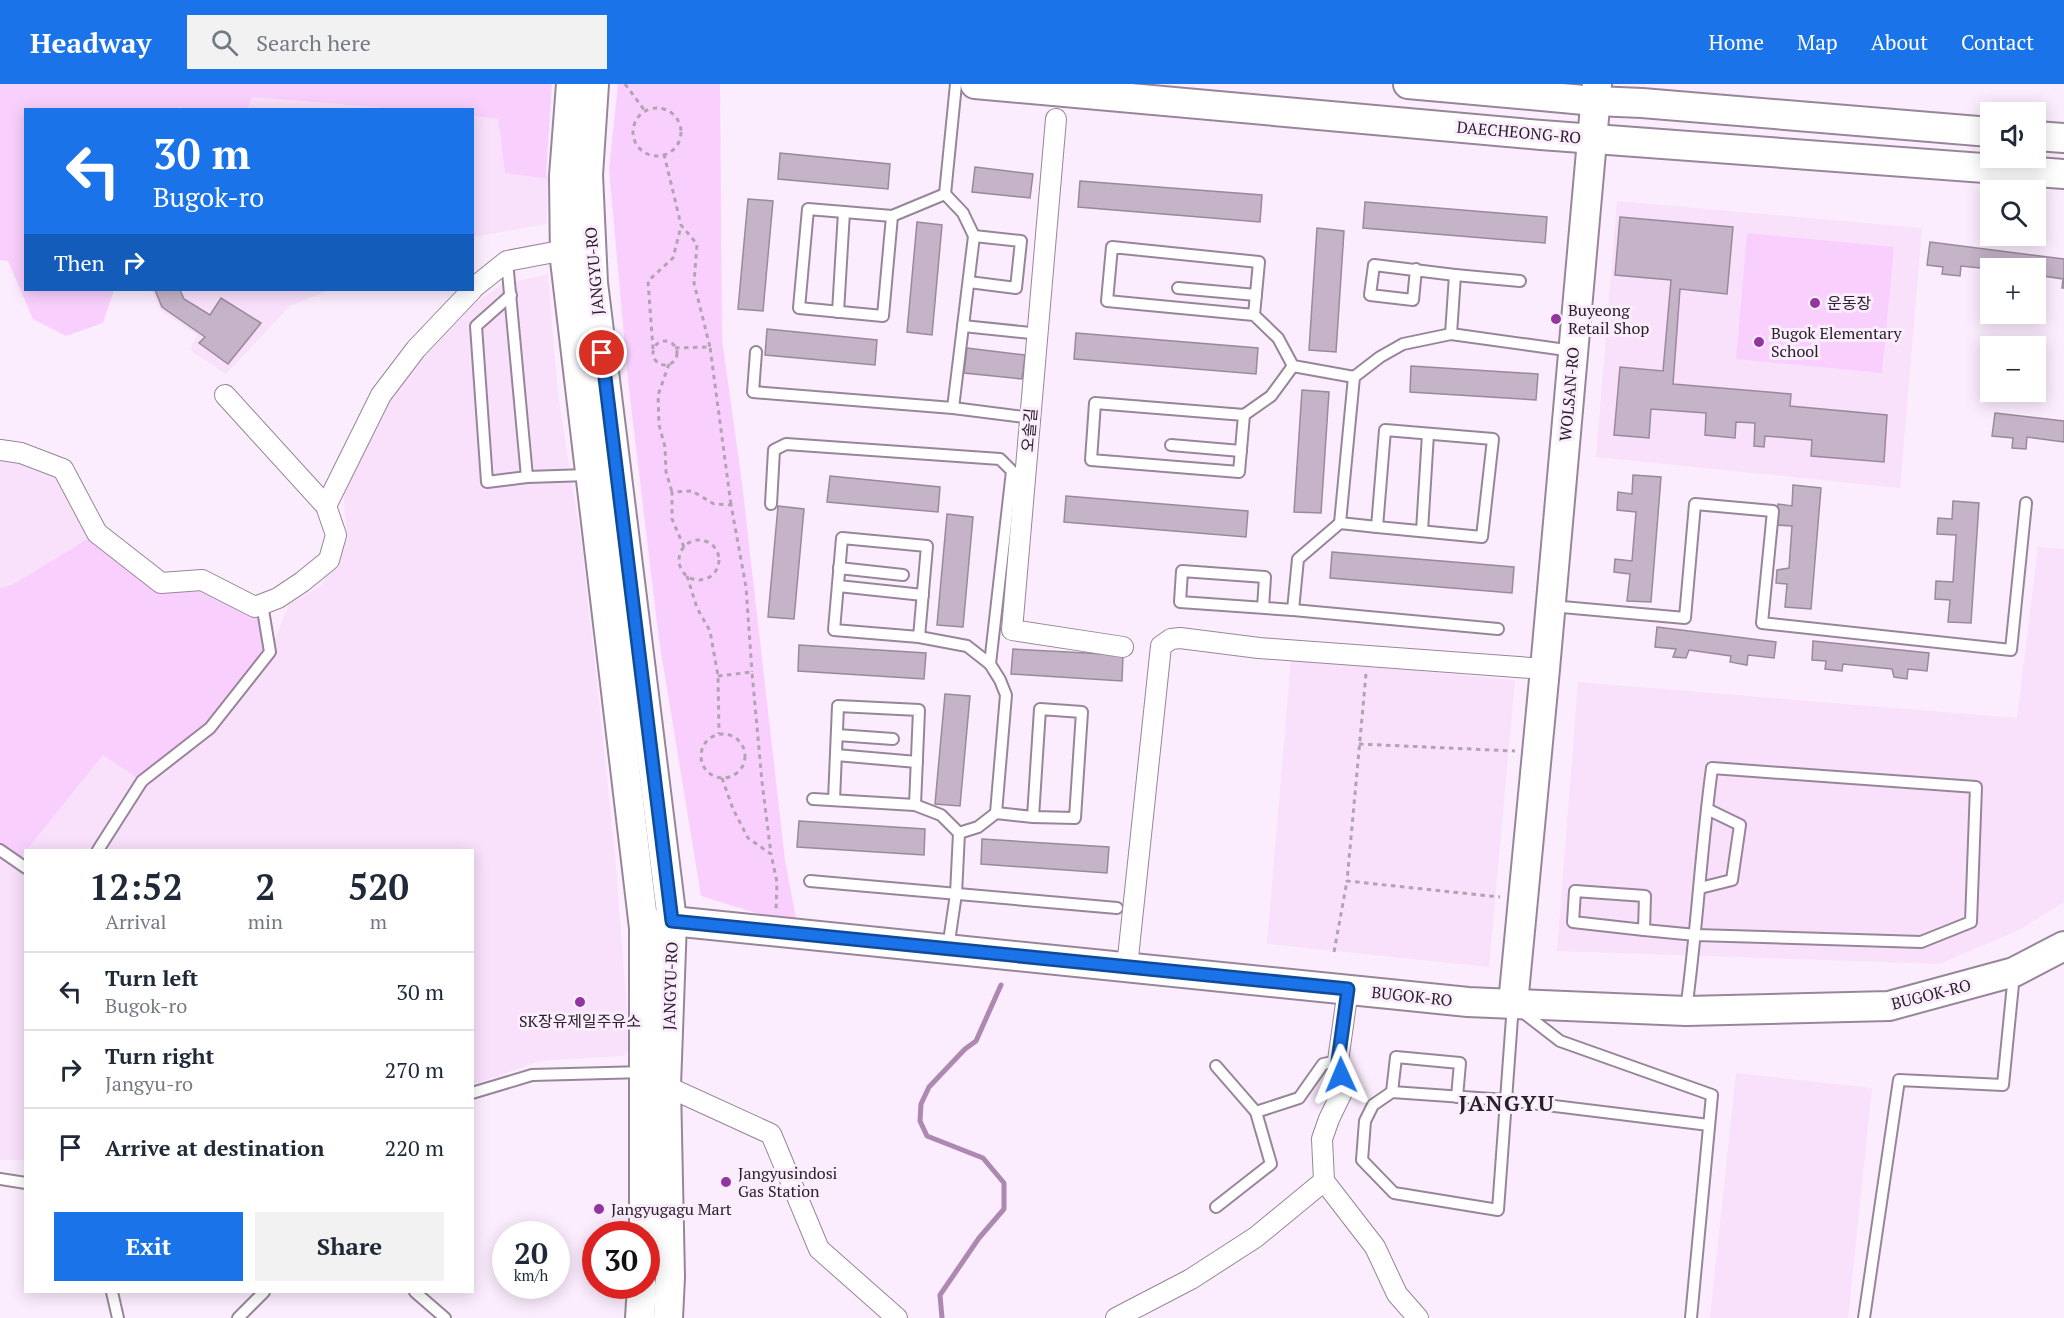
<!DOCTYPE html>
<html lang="en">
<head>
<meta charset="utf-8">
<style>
  body { margin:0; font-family:"PT Serif","Noto Sans KR",serif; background:#f2f2f3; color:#1f2937; height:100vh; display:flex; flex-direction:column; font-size:22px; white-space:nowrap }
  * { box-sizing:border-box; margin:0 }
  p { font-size:20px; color:#747a83 }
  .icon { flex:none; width:33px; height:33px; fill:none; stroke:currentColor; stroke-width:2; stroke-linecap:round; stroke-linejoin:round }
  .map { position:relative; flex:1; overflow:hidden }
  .details { position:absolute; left:24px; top:765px; width:450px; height:444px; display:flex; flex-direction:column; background:#fff; border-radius:0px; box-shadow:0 3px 15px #0003 }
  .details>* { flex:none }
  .hud { position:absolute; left:24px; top:24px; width:450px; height:183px; border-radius:0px; box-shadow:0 3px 15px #0003; background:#1a73e8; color:#fff; overflow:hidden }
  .fabs { position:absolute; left:1980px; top:18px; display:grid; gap:12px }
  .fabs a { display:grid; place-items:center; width:66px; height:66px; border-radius:0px; background:#fff; box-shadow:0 3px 15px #0003; font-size:30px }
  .speed { position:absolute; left:492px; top:1137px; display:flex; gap:12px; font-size:30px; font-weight:700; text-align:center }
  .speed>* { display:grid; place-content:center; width:78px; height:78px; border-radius:50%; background:#fff; box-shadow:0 3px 15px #0003; line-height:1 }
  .speed small { font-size:15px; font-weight:400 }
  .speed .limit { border:9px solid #d22; background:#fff; color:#111 }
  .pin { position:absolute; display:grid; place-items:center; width:51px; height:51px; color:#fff; margin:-26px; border:3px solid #fff; border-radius:50%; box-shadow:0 2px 6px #0007 }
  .me { position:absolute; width:66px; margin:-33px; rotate:359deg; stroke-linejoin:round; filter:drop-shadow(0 0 4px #0008) }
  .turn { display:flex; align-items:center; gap:21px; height:126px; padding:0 30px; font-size:27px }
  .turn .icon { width:78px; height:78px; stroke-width:2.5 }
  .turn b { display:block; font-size:42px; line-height:51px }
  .then { display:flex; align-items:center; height:57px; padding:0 30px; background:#0003; gap:12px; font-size:22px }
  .eta { display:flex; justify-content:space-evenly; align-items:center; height:102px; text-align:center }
  .eta b { font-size:36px; font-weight:700; line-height:42px }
  .action { display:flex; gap:12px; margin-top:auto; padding:12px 30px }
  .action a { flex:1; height:69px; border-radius:0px; background:#1a73e8; color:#fff; font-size:24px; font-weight:700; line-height:69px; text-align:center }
  .action a+a { background:#f2f2f3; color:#1f2937 }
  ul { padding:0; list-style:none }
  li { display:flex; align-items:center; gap:18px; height:78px; padding:0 30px; border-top:2px solid #e0e1e3 }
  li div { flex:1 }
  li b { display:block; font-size:22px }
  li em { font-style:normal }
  header { display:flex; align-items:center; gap:36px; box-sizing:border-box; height:84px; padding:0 30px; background:#1a73e8; color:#fff }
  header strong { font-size:28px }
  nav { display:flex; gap:33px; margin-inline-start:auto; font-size:21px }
  .search { width:420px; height:54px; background:#f2f2f3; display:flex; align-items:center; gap:15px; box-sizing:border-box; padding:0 21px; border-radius:0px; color:#747a83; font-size:22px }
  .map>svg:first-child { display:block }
  .built { fill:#f9e0fb }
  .green { fill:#f9d0fd }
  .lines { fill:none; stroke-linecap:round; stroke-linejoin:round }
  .stream { stroke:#ad88b1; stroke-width:5 }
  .building { fill:#c5b3c7; stroke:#9a899c; stroke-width:1.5 }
  .lane-casing { stroke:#978699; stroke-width:14 }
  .street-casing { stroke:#978699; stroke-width:22 }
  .secondary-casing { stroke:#978699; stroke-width:32 }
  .path { stroke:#b0a4b1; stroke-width:3; stroke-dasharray:4.5 4.5; stroke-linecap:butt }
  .lane { stroke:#fff; stroke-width:10 }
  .street { stroke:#fff; stroke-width:20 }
  .secondary { stroke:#fff; stroke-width:28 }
  .route-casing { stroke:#114b97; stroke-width:15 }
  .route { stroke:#1a73e8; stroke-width:10 }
  .poi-dot { fill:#93359f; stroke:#fcedfe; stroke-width:2 }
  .labels { text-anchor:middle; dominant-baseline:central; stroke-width:6; stroke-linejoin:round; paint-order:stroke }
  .street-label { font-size:16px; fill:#282128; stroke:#fcedfe }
  .poi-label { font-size:16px; fill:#282128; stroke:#fcedfe; text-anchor:start }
  .district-label { font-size:22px; font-weight:bold; letter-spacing:1.5px; fill:#282128; stroke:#fcedfe }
</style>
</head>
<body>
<header>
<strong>Headway</strong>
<div class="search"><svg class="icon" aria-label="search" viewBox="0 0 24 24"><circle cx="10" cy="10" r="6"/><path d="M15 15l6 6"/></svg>Search here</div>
<nav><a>Home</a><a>Map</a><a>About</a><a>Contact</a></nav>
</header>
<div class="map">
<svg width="2064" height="1234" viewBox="0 0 2064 1234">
  <rect width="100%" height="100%" fill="#fcedfe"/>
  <g class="built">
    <polygon points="252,13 396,25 248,26"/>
    <polygon points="473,32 498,35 505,89 548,95 546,140 473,153"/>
    <polygon points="1617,117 1922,144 1900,404 1596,373"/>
    <polygon points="548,190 558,310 582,463 598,608 616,782 630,965 623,972 540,977 473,1001 472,766 26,766 103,671 270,568 289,520 321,502 347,451 343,406 398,300 478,217 502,201"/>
    <polygon points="151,206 329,206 290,222 226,290 190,266 197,251 161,227"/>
    <polygon points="0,366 63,385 97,449 12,501 0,504"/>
    <polygon points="2038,463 2064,465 2064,818 2019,846 1940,880 1557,867 1578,598 2017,634"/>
    <polygon points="1291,575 1515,596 1489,883 1267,860"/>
    <polygon points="0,766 17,778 25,767 25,1076 0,1076"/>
    <polygon points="1736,989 1872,1004 1848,1234 1710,1234"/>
  </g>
  <g class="green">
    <polygon points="0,0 552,0 546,91 548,95 505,89 498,35 473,32 472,26 396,25 252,13 248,25 183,26 180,23 175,26 26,26 26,206 114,206 103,239 66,252 33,235 8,177 0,176"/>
    <polygon points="618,0 720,0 722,255 742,399 785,776 796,834 775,835 701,812 659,556 628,297 609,85"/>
    <polygon points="1747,149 1894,163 1882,289 1736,275"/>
    <polygon points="97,449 161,499 202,496 255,523 270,568 210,644 142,697 103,671 17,778 0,766 0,504 12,501"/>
  </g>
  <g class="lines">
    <polyline class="stream" points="942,1234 940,1211 979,1154 1004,1125 1004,1099 983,1074 927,1052 920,1037 921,1020 929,1003 965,965 976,957 1001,901"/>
  </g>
  <g class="building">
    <polygon points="780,69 890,80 888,105 778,95"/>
    <polygon points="975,83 1033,90 1030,114 972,108"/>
    <polygon points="1080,97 1262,111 1260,138 1078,123"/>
    <polygon points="748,115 773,117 763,227 738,225"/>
    <polygon points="1365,118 1547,133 1545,159 1363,144"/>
    <polygon points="1620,133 1733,143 1727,210 1680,205 1673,300 1791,310 1790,322 1887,331 1884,378 1811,372 1812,356 1765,352 1764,363 1754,362 1755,339 1736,338 1735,354 1705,351 1706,329 1651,325 1649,354 1614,351 1620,283 1663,287 1671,196 1615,191"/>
    <polygon points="917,138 942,141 932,251 907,248"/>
    <polygon points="1317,144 1344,147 1336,268 1309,266"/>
    <polygon points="1930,158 2064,175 2064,204 2062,204 2063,195 2036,191 2036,184 1990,185 1961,182 1960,192 1942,190 1943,183 1927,181"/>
    <polygon points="155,206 180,206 184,215 210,231 221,214 261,239 228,280 199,259 205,253 162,223"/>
    <polygon points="767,245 877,256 875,281 765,271"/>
    <polygon points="1076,249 1258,264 1256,290 1074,275"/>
    <polygon points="967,264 1025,271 1022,295 964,289"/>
    <polygon points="1411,282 1538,290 1536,316 1410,308"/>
    <polygon points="1302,306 1329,308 1321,429 1294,428"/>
    <polygon points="1995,329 2064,337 2064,358 2027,353 2026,365 2012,364 2013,354 1992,352"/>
    <polygon points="1633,391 1661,393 1651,518 1627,517 1630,490 1614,488 1615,475 1632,477 1636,428 1617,426 1618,408 1632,410"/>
    <polygon points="830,392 940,403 938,428 827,418"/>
    <polygon points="1793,401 1821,404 1811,525 1785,523 1787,500 1776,499 1777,486 1789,484 1792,442 1776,441 1778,420 1792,422"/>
    <polygon points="1066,412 1248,427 1246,453 1064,438"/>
    <polygon points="1953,417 1979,419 1971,539 1948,538 1950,516 1935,515 1936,497 1953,498 1956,451 1937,450 1938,434 1952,435"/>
    <polygon points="778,422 804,425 794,535 768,533"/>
    <polygon points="947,430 973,433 963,543 937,541"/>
    <polygon points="1332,468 1514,483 1512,509 1330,494"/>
    <polygon points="1657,543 1776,558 1774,574 1748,571 1747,581 1730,578 1731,572 1689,566 1686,574 1673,573 1676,565 1655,563"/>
    <polygon points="1813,557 1929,569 1927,587 1908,585 1907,595 1894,593 1892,585 1843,580 1842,587 1825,585 1826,577 1812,576"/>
    <polygon points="799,561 926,569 924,595 798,587"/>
    <polygon points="1013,565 1123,571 1122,597 1011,590"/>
    <polygon points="945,610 970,612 960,722 935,720"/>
    <polygon points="799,737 925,745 924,771 797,763"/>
    <polygon points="982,755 1109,763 1107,789 981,780"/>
  </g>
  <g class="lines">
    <defs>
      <g id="lane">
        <polyline points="892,132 883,232 799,224 808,125 892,132 945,110 956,0"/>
        <polyline points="507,177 527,393 588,391"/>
        <polyline points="1416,185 1413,216 1370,211 1374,181 1455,191"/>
        <polyline points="969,198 1016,204 1021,157 974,152"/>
        <polyline points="1178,204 1256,211"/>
        <polyline points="511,211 476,242 487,398 527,393"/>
        <polyline points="838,228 844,128"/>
        <polyline points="1254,231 1107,217 1112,163 1259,178 1254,231 1278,254 1293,282 1354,293"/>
        <polyline points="963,242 1031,249"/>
        <polyline points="1451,250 1455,191 1520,197"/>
        <polyline points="756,268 753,308 953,324 974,152 963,129 945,110"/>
        <polyline points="953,324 1024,333"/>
        <polyline points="1244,331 1239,388 1091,376 1095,319 1244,331 1271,312 1293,282"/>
        <polygon points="1385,346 1493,355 1482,453 1377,443"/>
        <polyline points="1171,361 1241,367"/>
        <polyline points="771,420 774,366 786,360 1000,375 1012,387 990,580 1000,596 1006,611 996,729 978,743 959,749 956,810 948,864"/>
        <polyline points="1340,439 1298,475 1293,526 1498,545"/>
        <polyline points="1377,443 1340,439 1354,293 1380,273 1403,260 1451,250 1573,267"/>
        <polyline points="1422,447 1428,350"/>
        <polyline points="839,484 903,491"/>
        <polyline points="838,502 923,511"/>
        <polyline points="1551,522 1685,534 1695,420 1773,427 1762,539 2011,566 2026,419"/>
        <polyline points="1263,524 1265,493 1182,487 1180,518 1293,526"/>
        <polyline points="919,553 834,546 842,454 927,462 919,553 967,562 990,580"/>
        <polyline points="837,651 893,655"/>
        <polyline points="836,671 917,678"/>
        <polyline points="813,715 915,721 941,731 959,749"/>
        <polyline points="834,716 838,622 919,626 915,721"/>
        <polyline points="996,729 1033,733 1075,734 1082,628 1040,625 1033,733"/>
        <polyline points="0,766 26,784"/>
        <polyline points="98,766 142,697 210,644 270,568 262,520"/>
        <polyline points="810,797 1117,824"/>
        <polyline points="1700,804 1732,796 1740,741 1707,725"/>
        <polygon points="1575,807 1645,812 1644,846 1573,838"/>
        <path d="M1644 846 1696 851 1921 858 1971 838 1976 703 1712 684C1701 764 1697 846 1686 926"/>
        <polyline points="1513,920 1498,1126 1394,1109 1362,1076 1365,1037 1373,1021 1392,1008 1506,1016 1709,1041"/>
        <polyline points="1520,926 1560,957 1712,1011 1691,1234"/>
        <polyline points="1216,982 1256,1028 1299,1014 1323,980 1338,977"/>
        <polyline points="1392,1008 1396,973 1460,979 1457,1013"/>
        <polyline points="472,1009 532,991 644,988"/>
        <polyline points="0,1095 26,1099"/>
        <polyline points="1216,1123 1271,1080 1256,1028"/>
        <polyline points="112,1208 118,1234"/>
        <polyline points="415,1208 445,1234"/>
        <polyline points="238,1234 264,1208"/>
        <polyline points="1864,1234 1899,996 2003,1001 2014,890"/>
      </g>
      <g id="street">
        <polyline points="1056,35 1012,546 1123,563"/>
        <polyline points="472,205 507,177 565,166"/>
        <polyline points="0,366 21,369 63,385 97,449 161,499 202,496 255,523 278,514 302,498 329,476 336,451 326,422 225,311"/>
        <polyline points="326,422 381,311 416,265 472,206"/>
        <polyline points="1127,883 1161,562 1171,555 1180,554 1259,564 1545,585"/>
        <polyline points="1348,905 1338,977 1344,1004 1329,1035 1322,1055 1324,1097 1375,1163 1397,1210 1418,1234"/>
        <polyline points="666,1002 771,1050 819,1165 897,1234"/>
        <polyline points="1116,1234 1191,1195 1256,1153 1324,1097"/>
      </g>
      <g id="secondary">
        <polyline points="571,0 564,92 565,176 644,844 644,1150"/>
        <polyline points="594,0 588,91 593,199 672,837 666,1002 670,1193 668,1234"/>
        <polyline points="975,0 1541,51 2064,90"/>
        <polyline points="1408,0 1595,17 1642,19 1990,48"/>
        <polyline points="2036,52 2064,54"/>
        <polyline points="644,844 672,837 1468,918 1686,927 1889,922 2014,888 2064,862"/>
        <polyline points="1513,920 1545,585 1597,0"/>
        <polyline points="640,1234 642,1202"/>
      </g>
    </defs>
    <use href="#lane" class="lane-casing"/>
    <use href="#street" class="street-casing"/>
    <use href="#secondary" class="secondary-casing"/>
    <g class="path">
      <polyline points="625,0 645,27"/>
      <circle cx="657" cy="48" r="24"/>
      <polyline points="664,70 681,141 697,160 694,199 710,263"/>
      <circle cx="665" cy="269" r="12"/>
      <polyline points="675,264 710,263 731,421"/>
      <polyline points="653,265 648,197 673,174 681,142"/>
      <polyline points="669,280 658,311 659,341 665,363 666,388 672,408"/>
      <circle cx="699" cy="476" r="20"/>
      <polyline points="684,463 672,435 672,408 692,407 714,420 731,421 746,503 752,588"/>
      <polyline points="687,492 697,524 710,547 718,592 719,650"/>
      <polyline points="1366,590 1347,797 1500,813"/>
      <polyline points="718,592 752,588 762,698 771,770"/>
      <circle cx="723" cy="672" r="22"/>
      <polyline points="1359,660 1515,667"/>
      <polyline points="722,694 733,725 748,754 771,770 777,798 776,826"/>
      <polyline points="1334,868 1347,797"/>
    </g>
    <use href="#lane" class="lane"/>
    <use href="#street" class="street"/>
    <use href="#secondary" class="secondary"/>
  </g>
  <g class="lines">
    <defs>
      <polyline id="route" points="602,269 672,837 1348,905 1338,977 1341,991"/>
    </defs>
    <use href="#route" class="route-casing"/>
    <use href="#route" class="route"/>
  </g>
  <g class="poi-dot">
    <circle cx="1815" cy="219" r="6"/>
    <circle cx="1556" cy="235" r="6"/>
    <circle cx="1759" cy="258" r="6"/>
    <circle cx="580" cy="918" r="6"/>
    <circle cx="726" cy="1098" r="6"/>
    <circle cx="599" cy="1125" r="6"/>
  </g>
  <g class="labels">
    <g class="street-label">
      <text transform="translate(1519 48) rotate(5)">DAECHEONG-RO</text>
      <text transform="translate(594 187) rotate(-95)">JANGYU-RO</text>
      <text transform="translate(1569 310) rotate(-85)">WOLSAN-RO</text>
      <text transform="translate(1029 346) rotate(-85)">오솔길</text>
      <text transform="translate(670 902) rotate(-88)">JANGYU-RO</text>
      <text transform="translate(1931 910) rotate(-14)">BUGOK-RO</text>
      <text transform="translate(1412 912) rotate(6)">BUGOK-RO</text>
    </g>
    <g class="poi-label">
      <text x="1827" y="219">운동장</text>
      <text x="1568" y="226">Buyeong<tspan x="1568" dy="18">Retail Shop</tspan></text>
      <text x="1771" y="249">Bugok Elementary<tspan x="1771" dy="18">School</tspan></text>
      <text x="580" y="937" text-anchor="middle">SK장유제일주유소</text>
      <text x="738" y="1089">Jangyusindosi<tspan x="738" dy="18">Gas Station</tspan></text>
      <text x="611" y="1125">Jangyugagu Mart</text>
    </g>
    <g class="district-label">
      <text x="1507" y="1018">JANGYU</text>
    </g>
  </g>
</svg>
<div class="fabs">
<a><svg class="icon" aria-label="sound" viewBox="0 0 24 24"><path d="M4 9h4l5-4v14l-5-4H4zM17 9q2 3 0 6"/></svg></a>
<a><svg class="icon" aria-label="search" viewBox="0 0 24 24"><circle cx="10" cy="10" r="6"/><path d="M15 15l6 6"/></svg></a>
<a>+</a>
<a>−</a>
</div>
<div class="speed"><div>20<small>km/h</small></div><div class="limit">30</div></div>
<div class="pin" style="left:602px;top:269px;background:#d93025"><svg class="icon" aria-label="arrive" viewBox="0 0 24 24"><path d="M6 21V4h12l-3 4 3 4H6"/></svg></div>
<svg class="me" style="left:1341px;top:991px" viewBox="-20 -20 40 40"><path d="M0-17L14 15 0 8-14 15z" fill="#1a73e8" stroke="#fff" stroke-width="4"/></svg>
<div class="hud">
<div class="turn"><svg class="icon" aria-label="left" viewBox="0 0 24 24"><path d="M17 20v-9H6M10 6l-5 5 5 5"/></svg><div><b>30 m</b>Bugok-ro</div></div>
<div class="then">Then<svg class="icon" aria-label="right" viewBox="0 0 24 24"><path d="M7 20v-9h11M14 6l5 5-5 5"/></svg></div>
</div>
<section class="details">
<div class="eta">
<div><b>12:52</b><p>Arrival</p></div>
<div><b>2</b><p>min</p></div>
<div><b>520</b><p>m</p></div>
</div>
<ul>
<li><svg class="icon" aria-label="left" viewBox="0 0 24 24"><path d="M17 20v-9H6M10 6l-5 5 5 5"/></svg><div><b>Turn left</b><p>Bugok-ro</p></div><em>30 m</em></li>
<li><svg class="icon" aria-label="right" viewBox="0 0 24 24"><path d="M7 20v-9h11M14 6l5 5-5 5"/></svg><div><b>Turn right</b><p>Jangyu-ro</p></div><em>270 m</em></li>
<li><svg class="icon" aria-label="arrive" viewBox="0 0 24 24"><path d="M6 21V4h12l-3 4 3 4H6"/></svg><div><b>Arrive at destination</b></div><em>220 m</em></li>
</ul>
<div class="action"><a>Exit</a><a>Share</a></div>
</section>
</div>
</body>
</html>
